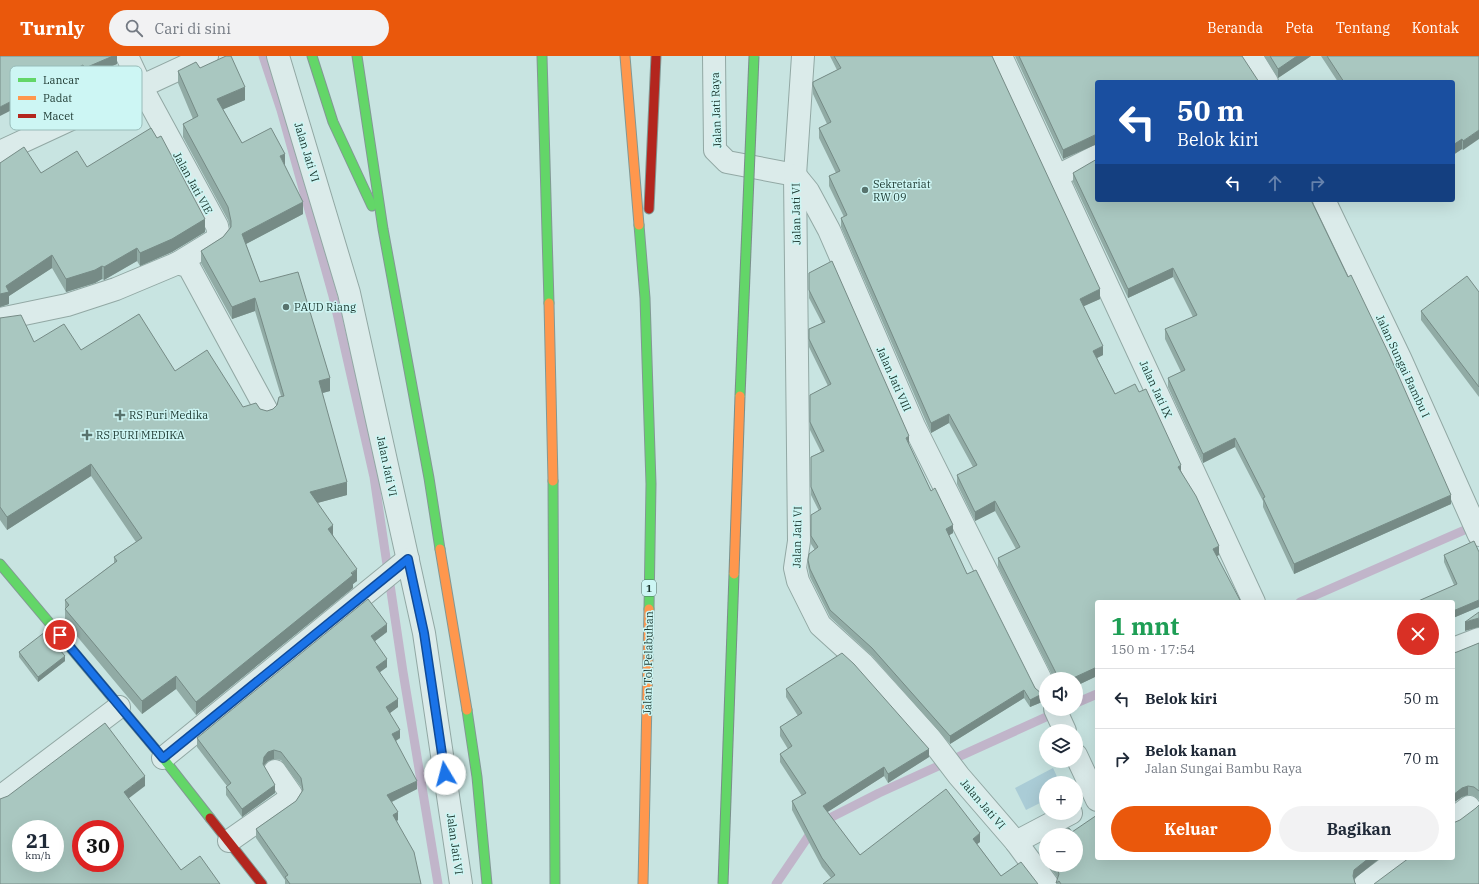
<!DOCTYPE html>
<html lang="id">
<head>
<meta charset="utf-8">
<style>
  body { margin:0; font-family:"IBM Plex Serif",serif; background:#f2f2f3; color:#1f2937; height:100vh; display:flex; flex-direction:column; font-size:15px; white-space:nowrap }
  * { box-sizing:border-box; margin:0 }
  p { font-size:13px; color:#747a83 }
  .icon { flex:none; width:22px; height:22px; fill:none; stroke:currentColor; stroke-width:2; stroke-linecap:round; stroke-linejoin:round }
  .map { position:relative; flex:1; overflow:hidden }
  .sheet { position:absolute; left:1095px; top:544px; width:360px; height:260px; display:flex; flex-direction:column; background:#fff; border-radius:4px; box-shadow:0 4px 16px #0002 }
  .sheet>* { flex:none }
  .banner { position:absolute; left:1095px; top:24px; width:360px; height:122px; border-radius:4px; box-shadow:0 4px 16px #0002; background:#1a4fa0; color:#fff; overflow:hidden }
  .buttons { position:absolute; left:1039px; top:616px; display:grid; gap:8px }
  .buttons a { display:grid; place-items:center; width:44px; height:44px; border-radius:50%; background:#fff; box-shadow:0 4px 16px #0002; font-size:20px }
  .speed { position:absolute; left:12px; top:764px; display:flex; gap:8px; font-size:20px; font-weight:700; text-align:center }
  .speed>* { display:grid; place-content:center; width:52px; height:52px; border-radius:50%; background:#fff; box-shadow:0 4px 16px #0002; line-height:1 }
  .speed small { font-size:10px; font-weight:400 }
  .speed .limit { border:6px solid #d22; background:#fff; color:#111 }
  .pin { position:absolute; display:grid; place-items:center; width:34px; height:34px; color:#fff; margin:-17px; border:2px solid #fff; border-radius:50%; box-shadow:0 1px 4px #0007 }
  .me { position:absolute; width:44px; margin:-22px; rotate:352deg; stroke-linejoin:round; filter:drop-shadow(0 0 3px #0008) }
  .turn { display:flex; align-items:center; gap:14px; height:84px; padding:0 16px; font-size:18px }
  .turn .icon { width:52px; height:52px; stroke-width:2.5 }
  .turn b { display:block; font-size:28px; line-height:34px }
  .lanes { display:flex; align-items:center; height:38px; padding:0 16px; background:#0003; justify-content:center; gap:20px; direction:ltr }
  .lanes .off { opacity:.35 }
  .round { display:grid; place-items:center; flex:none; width:42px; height:42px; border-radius:21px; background:#f2f2f3 }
  .overview { display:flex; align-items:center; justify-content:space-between; height:68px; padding:0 16px }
  h1 { font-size:24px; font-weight:700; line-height:30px; color:#1e9e55 }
  .button { display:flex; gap:8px; margin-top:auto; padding:8px 16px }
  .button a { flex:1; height:46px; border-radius:24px; background:#ea580c; color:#fff; font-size:16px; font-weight:700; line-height:46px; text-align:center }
  .button a+a { background:#f2f2f3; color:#1f2937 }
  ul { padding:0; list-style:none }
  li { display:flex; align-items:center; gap:12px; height:60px; padding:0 16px; border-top:1px solid #e0e1e3 }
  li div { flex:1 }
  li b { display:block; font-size:15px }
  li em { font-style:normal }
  header { display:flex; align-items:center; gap:24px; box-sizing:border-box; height:56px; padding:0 20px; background:#ea580c; color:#fff }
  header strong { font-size:19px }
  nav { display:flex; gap:22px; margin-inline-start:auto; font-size:14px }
  .search { width:280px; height:36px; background:#f2f2f3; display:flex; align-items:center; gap:10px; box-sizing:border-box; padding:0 14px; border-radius:22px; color:#747a83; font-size:15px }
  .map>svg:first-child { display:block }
  .green { fill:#aaccd6 }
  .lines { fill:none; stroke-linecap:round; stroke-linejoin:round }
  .stream { stroke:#c1b5ca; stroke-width:9 }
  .street-casing { stroke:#92a8a4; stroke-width:24 }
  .fast-casing { stroke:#829894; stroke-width:11 }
  .slow-casing { stroke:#829894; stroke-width:11 }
  .jam-casing { stroke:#829894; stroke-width:11 }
  .street { stroke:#dbebea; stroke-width:22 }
  .fast { stroke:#63d668; stroke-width:9 }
  .slow { stroke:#ff974d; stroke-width:9 }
  .jam { stroke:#b3261e; stroke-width:9 }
  .fast-bridge-casing { stroke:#798e8a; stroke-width:11; stroke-linecap:butt }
  .slow-bridge-casing { stroke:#798e8a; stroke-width:11; stroke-linecap:butt }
  .fast-bridge { stroke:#63d668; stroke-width:9 }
  .slow-bridge { stroke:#ff974d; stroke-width:9 }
  .wall { fill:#91aba5 }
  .shaded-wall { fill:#768b86 }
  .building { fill:#a9c7c0; stroke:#768b86; fill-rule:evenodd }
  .route-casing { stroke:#114b97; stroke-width:10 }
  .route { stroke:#1a73e8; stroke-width:7 }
  .poi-dot { fill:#58736d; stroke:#cdf6f4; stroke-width:1.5 }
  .labels { text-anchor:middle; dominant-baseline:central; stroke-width:3; stroke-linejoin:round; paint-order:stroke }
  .shield { fill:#cdf6f4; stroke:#507069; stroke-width:1 }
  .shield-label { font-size:10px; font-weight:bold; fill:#1b362e }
  .street-label { font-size:11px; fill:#1b362e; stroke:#cdf6f4 }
  .poi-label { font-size:11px; fill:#1b362e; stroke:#cdf6f4; text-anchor:start }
  .key { fill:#cdf6f4; stroke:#98bcb9; stroke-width:1 }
  .key-label { font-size:11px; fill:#1b362e }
</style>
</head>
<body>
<header>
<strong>Turnly</strong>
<div class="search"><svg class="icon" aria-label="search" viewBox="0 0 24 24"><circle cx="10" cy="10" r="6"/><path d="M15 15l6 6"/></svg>Cari di sini</div>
<nav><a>Beranda</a><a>Peta</a><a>Tentang</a><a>Kontak</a></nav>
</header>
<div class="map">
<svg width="1479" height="828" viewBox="0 0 1479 828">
  <rect width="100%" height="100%" fill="#c8e4e1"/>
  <polygon class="green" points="1053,712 1060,727 1046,727 1046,744 1026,754 1015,732"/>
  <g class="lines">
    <g class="stream">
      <polyline points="263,0 281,54 333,240 374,421 403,616 438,828"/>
      <polyline points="1300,546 1476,469"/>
      <polyline points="1076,647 1097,638"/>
      <polyline points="776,828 816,769 879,737 1057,656"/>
    </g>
    <defs>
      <g id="street">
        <polyline points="127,0 142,32 217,170 219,180 214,185 178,207"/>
        <polyline points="278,0 349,237 424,577 461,828"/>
        <polyline points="714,0 715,94 727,106 795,119"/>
        <polyline points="803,0 795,119 799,485 795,512 798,525 820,569 863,608 930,682 959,720 1016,786 1047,828"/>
        <polyline points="1001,0 1254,546"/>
        <polyline points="1251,0 1267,26"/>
        <polyline points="0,96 207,0"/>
        <polyline points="795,119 808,135 829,174 914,370 1046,634"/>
        <polyline points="1057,120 1097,100"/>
        <polyline points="1324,144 1400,302 1479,479"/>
        <polyline points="0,263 67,249 116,233 178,207 189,211 267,355"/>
        <polyline points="1453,593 1479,583"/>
        <polyline points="1055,653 1065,675"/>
        <polyline points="1076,699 1097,744"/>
        <polyline points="163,702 408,503"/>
        <polyline points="0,741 119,651"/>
        <polyline points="1453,763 1469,751"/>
        <polyline points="229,785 289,743 291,738 275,715"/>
        <polyline points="1016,786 1071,757"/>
        <polyline points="1365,828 1400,802"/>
      </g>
      <g id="fast">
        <polyline points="312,0 333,66 372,150"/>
        <polyline points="357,0 383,173 429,422 440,493"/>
        <polyline points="542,0 549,247"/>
        <polyline points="639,169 645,242 651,428 649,553"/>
        <polyline points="553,425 555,828"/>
        <polyline points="0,508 163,702 210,762"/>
        <polyline points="467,654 477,721 487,828"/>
      </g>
      <g id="slow">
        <polyline points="625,0 639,169"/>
        <polyline points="549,247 553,425"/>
        <polyline points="440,493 467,654"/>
        <polyline points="643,828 649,553"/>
      </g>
      <g id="jam">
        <polyline points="649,153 656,0"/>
        <polyline points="210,762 262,828"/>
      </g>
    </defs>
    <use href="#street" class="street-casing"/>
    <use href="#fast" class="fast-casing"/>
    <use href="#slow" class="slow-casing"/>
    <use href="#jam" class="jam-casing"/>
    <use href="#street" class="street"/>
    <use href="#fast" class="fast"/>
    <use href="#slow" class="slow"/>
    <use href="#jam" class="jam"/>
    <defs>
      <g id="fast-bridge">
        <polyline points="740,340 754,0"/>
        <polyline points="723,828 734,518"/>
      </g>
      <polyline id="slow-bridge" points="734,518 740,340"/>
    </defs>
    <use href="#fast-bridge" class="fast-bridge-casing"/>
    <use href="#slow-bridge" class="slow-bridge-casing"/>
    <use href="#fast-bridge" class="fast-bridge"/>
    <use href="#slow-bridge" class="slow-bridge"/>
  </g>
  <g class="wall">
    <polygon points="0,0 117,0 117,8 85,21 83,18"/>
    <polygon points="830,0 992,0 1100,243 1083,250 1103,299 1097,302 1115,338 1181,416 1219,499 1097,546 1097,620 1076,630 1076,623 1054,623 998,511 998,502 1016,493 995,455 975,465 957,428 957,419 973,411 949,367 931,377 841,171 841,162 844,161 829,130 829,120 836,117 819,82 819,72 827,68 813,38 813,26 837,14"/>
    <polygon points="1015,0 1242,0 1097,26 1063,103"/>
    <polygon points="1264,0 1311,0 1278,22"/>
    <polygon points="1321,0 1479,0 1463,94 1462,93 1453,99 1453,26 1338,26"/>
    <polygon points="200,12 245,44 223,53 242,87 285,110 303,158 246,188 260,226 330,335 322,337 347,439 317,447 333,479 357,525 353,528 353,532 196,659 176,633 142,658 65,566 65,544 114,507 114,501 136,486 91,420 7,474 0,464 0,262 34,286 81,294 175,315 243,351 260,353 267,355 273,353 277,349 281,340 255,255 232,263 201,207 201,195 223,181 230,172 228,164 183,81 183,68 193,63 178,27 178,15"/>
    <polygon points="0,107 41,117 87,111 205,176 172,196 140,210 137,205 104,224 102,223 95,227 66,236 52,212 9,240 9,248 0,251"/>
    <polygon points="1073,117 1451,448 1294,518 1263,451 1263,445 1235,391 1203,407 1168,331 1168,322 1181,316 1165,283 1165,273 1193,261 1173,221 1128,242 1073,126"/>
    <polygon points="809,217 909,388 931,435 953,477 949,479 967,518 1035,632 1042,646 1030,651 1024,642 950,688 872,600 830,561 810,521 808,511 808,504 815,494 811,488 811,459 819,455 811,439 811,401 821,396 810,374 810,339 828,330 809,291 809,273 822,267 809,242"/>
    <polygon points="1479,236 1479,341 1421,264 1421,255"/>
    <polygon points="1444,499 1479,551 1453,562 1454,529 1444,506"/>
    <polygon points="387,576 375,585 387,611 380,616 398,651 390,657 400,682 396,685 417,733 392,746 398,764 397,765 421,828 285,828 285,824 256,782 256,773 296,745 302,735 301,731 281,704 274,703 268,705 264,710 275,737 242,761 226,739 226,731 227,730 197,691 197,682"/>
    <polygon points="1479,587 1479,744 1474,740 1468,739 1462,741 1453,747 1453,597 1457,596"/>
    <polygon points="19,596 65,605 38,626 19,601"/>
    <polygon points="786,633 929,701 888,727 884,720 827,756 860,799 980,786 977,788 1001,820 1037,827 831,822 822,811 792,754 792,745 802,740 780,706 780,698 788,693 780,680 780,671 798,660 786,641"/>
    <polygon points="1072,776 1097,802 1380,802 1354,823 1355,827 1356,828 1056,828 1058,823 1057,821 1048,809 1076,809"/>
    <polygon points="1046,788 1046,806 1042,800 1042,791"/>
  </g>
  <g class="shaded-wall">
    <polygon points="113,0 117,0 117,8 85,21 85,12"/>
    <polygon points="1297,0 1311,0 1278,22 1278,13"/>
    <polygon points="83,9 83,18 0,60 0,51"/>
    <polygon points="245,31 245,44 217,56 217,43"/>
    <polygon points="1479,74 1479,83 1463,94 1463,85"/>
    <polygon points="1097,78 1097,88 1063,103 1063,94"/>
    <polygon points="1462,83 1462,93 1453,99 1453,89"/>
    <polygon points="285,98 285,110 280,100"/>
    <polygon points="303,146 303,158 242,190 242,178"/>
    <polygon points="205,163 205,176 172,196 140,210 140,197"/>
    <polygon points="137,192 137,205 104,224 104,211"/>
    <polygon points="52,199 52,212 9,240 9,248 0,251 0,238 6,230"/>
    <polygon points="102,210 102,223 95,227 66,236 66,223"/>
    <polygon points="1173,212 1173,221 1128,242 1128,233"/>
    <polygon points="1100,233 1100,243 1080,252 1080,243"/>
    <polygon points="255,242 255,255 232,263 232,251"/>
    <polygon points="1103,290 1103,299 1093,304 1093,295"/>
    <polygon points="330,322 330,335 319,338 319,325"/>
    <polygon points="949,358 949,367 931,377 931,367"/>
    <polygon points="909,380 909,388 906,382"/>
    <polygon points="1235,382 1235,391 1203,407 1203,398"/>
    <polygon points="91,408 91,420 7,474 7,461"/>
    <polygon points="1181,409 1181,418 1178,411"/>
    <polygon points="347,426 347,439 310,449 310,436"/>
    <polygon points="1451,439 1451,448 1294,518 1294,508"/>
    <polygon points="995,445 995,455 975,465 975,456"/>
    <polygon points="333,469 333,482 328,473"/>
    <polygon points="953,469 953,477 946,481 946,473"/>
    <polygon points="1219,490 1219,499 1213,502 1213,493"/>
    <polygon points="357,513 357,525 353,528 353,532 196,659 196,646"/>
    <polygon points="1479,544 1479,551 1453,562 1453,555"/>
    <polygon points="1479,562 1479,571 1465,575 1465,566"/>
    <polygon points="387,568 387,576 371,588 371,580"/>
    <polygon points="65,600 65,605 38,626 38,621"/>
    <polygon points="387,603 387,611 376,619 376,611"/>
    <polygon points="1097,611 1097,620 1076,630 1076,623 1071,623"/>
    <polygon points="176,620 176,633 142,658 142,645"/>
    <polygon points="1024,634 1024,642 950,688 950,680"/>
    <polygon points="1042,638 1042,646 1030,651 1030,644"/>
    <polygon points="398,643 398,651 386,660 386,651"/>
    <polygon points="400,674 400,682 392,687 392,678"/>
    <polygon points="929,693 929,701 888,727 888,718"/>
    <polygon points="274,694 274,703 268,705 264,709 263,716 263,708 264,701 268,696"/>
    <polygon points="884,711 884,720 823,759 823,750"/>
    <polygon points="145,720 145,730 124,746 124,736"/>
    <polygon points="417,725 417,733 387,748 387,739"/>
    <polygon points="275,729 275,737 242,761 242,753"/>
    <polygon points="1468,730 1468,739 1462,741 1453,747 1453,739 1462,732"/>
    <polygon points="398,756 398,764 393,767 393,759"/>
    <polygon points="980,777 980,786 973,791 973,783"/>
    <polygon points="1369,802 1380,802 1354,823 1353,820 1354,814"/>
  </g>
  <g class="building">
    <polygon points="0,0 113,0 85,12 83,9 0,51"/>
    <polygon points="226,0 231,0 245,31 217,43 242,87 271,72 285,98 280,100 303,146 242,178 260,226 298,216 330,322 319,325 347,426 310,436 333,469 328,473 357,513 351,517 353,519 196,646 176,620 142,645 65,553 69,549 65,544 117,505 114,501 142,482 91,408 7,461 0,451 0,262 21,259 34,286 64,268 81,294 139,258 175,315 207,294 243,351 256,347 260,353 267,355 273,353 277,349 279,341 284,340 255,242 232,251 201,195 223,181 231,171 231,165 228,151 183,68 198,60 178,15 196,6 200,12"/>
    <polygon points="834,0 992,0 1100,233 1080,243 1103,290 1093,295 1115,338 1135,328 1139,336 1146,333 1181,409 1178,411 1196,440 1219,490 1213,493 1241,546 1097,546 1097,611 1071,623 1057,623 1057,619 998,502 1020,491 995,445 975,456 957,419 977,409 949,358 931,367 841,162 847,159 829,120 840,115 819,72 831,66 813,29 813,26 841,12"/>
    <polygon points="1019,0 1242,0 1259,26 1097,26 1097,78 1063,94"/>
    <polygon points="1270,0 1297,0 1278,13"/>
    <polygon points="1327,0 1479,0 1479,74 1463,85 1462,83 1453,89 1453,26 1344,26"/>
    <polygon points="151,72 157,82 161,80 205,163 172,183 140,197 137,192 104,211 102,210 95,214 66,223 52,199 6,230 9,236 0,238 0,107 24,91 41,117 77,95 87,111"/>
    <polygon points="1097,103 1097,144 1311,144 1348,221 1351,219 1389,298 1451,439 1294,508 1263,442 1265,441 1235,382 1203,398 1168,322 1185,314 1165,273 1197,259 1173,212 1128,233 1073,117"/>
    <polygon points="832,205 909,380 906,382 931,435 935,432 953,469 946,473 967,518 976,514 1035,632 1042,638 1030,644 1024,634 950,680 872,592 830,554 810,513 808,504 809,498 818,491 811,480 811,459 821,453 811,431 811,401 824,395 810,366 810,339 831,328 809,283 809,273 825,266 809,234 809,217"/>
    <polygon points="1467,220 1479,236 1479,331 1421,255"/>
    <polygon points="1474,485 1479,496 1479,544 1453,555 1453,546 1416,546 1457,528 1444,499"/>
    <polygon points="368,543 387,568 371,580 387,603 376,611 398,643 386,651 400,674 392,678 417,725 387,739 398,756 393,759 414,796 421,828 290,828 285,821 288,819 256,773 296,745 303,734 301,722 281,696 274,694 268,696 264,701 263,708 275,729 242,753 226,731 231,727 197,682"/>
    <polygon points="1479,556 1479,562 1465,566"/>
    <polygon points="45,576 65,600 38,621 19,596"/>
    <polygon points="1479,587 1479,735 1474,731 1468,730 1462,732 1453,739 1453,597 1457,596"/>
    <polygon points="842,597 854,608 929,693 888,718 884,711 823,750 860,799 946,733 980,777 973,783 1001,820 1021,806 1038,828 823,828 835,819 822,802 792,745 806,737 780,698 792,690 780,671 802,657 786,633"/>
    <path d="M105 667 145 720 124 736 181 814 200 800 220 828H0V743L8 740ZM21 773H55V807H21ZM81 773H115V807H81Z"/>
    <polygon points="1479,749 1479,828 1374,828 1409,802 1453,802 1453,767 1460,764 1476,752"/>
    <polygon points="1097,759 1097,802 1369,802 1354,814 1353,820 1355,827 1356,828 1061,828 1059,825 1056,827 1059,818 1057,812 1055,809 1076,809 1076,779 1059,779 1069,772 1072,776"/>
    <polygon points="1046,788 1046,797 1042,791"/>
  </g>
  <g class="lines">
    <defs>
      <polyline id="route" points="60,579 163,702 408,503 424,577 445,718"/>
    </defs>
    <use href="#route" class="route-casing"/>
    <use href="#route" class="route"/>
  </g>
  <g class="poi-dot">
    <circle cx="865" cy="134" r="4"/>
    <circle cx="286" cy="251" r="4"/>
    <path d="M118 353h4v4h4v4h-4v4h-4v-4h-4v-4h4z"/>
    <path d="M85 373h4v4h4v4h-4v4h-4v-4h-4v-4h4z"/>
  </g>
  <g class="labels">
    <rect class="shield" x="642" y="524" width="14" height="16" rx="3"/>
    <g class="shield-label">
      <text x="649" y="532">1</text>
    </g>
    <g class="street-label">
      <text transform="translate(716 54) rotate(-92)">Jalan Jati Raya</text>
      <text transform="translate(307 96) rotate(73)">Jalan Jati VI</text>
      <text transform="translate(193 127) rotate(61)">Jalan Jati VIE</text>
      <text transform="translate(796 158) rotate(-91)">Jalan Jati VI</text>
      <text transform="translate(1403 310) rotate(65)">Jalan Sungai Bambu I</text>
      <text transform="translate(894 323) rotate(66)">Jalan Jati VIII</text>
      <text transform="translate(1156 333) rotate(65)">Jalan Jati IX</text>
      <text transform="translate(387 410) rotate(78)">Jalan Jati VI</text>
      <text transform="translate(797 481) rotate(-89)">Jalan Jati VI</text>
      <text transform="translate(648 607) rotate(-89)">Jalan Tol Pelabuhan</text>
      <text transform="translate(983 748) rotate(49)">Jalan Jati VI</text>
      <text transform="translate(455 788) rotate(82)">Jalan Jati VI</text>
    </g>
    <g class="poi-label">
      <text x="873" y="128">Sekretariat<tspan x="873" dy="13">RW 09</tspan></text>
      <text x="294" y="251">PAUD Riang</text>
      <text x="129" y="359">RS Puri Medika</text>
      <text x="96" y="379">RS PURI MEDIKA</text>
    </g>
  </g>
  <rect x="10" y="10" width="132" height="64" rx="6" class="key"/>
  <rect x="18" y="22" width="18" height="4" fill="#63d668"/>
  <rect x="18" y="40" width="18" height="4" fill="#ff974d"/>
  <rect x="18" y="58" width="18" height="4" fill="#b3261e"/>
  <g class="key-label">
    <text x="43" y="28">Lancar</text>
    <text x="43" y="46">Padat</text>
    <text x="43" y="64">Macet</text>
  </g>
</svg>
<div class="buttons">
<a><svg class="icon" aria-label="sound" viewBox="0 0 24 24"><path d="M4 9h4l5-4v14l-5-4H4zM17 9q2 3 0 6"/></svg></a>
<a><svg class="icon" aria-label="layers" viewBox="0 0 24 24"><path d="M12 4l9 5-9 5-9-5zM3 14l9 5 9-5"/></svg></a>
<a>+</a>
<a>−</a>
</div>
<div class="speed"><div>21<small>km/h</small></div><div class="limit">30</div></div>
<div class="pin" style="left:60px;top:579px;background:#d93025"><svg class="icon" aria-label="arrive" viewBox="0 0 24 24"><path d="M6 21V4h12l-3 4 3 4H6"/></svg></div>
<svg class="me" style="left:445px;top:718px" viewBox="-20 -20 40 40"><circle r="19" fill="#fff"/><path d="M0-13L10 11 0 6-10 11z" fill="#1a73e8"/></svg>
<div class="banner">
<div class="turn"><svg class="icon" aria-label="left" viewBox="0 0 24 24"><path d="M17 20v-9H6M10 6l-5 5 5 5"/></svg><div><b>50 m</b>Belok kiri</div></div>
<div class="lanes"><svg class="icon" aria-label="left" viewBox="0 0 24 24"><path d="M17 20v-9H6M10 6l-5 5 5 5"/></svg><svg class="icon off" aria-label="ahead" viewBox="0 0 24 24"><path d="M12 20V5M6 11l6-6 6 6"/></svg><svg class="icon off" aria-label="right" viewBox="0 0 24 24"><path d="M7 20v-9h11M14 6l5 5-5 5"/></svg></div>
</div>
<section class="sheet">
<div class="overview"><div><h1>1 mnt</h1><p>150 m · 17:54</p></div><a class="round" style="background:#d93025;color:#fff"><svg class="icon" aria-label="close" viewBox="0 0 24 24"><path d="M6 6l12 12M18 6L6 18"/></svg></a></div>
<ul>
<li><svg class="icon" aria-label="left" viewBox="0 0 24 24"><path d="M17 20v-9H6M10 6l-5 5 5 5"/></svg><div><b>Belok kiri</b></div><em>50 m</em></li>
<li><svg class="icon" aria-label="right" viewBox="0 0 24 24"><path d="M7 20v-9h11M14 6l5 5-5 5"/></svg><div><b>Belok kanan</b><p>Jalan Sungai Bambu Raya</p></div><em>70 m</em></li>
</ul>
<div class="button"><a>Keluar</a><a>Bagikan</a></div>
</section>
</div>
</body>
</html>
